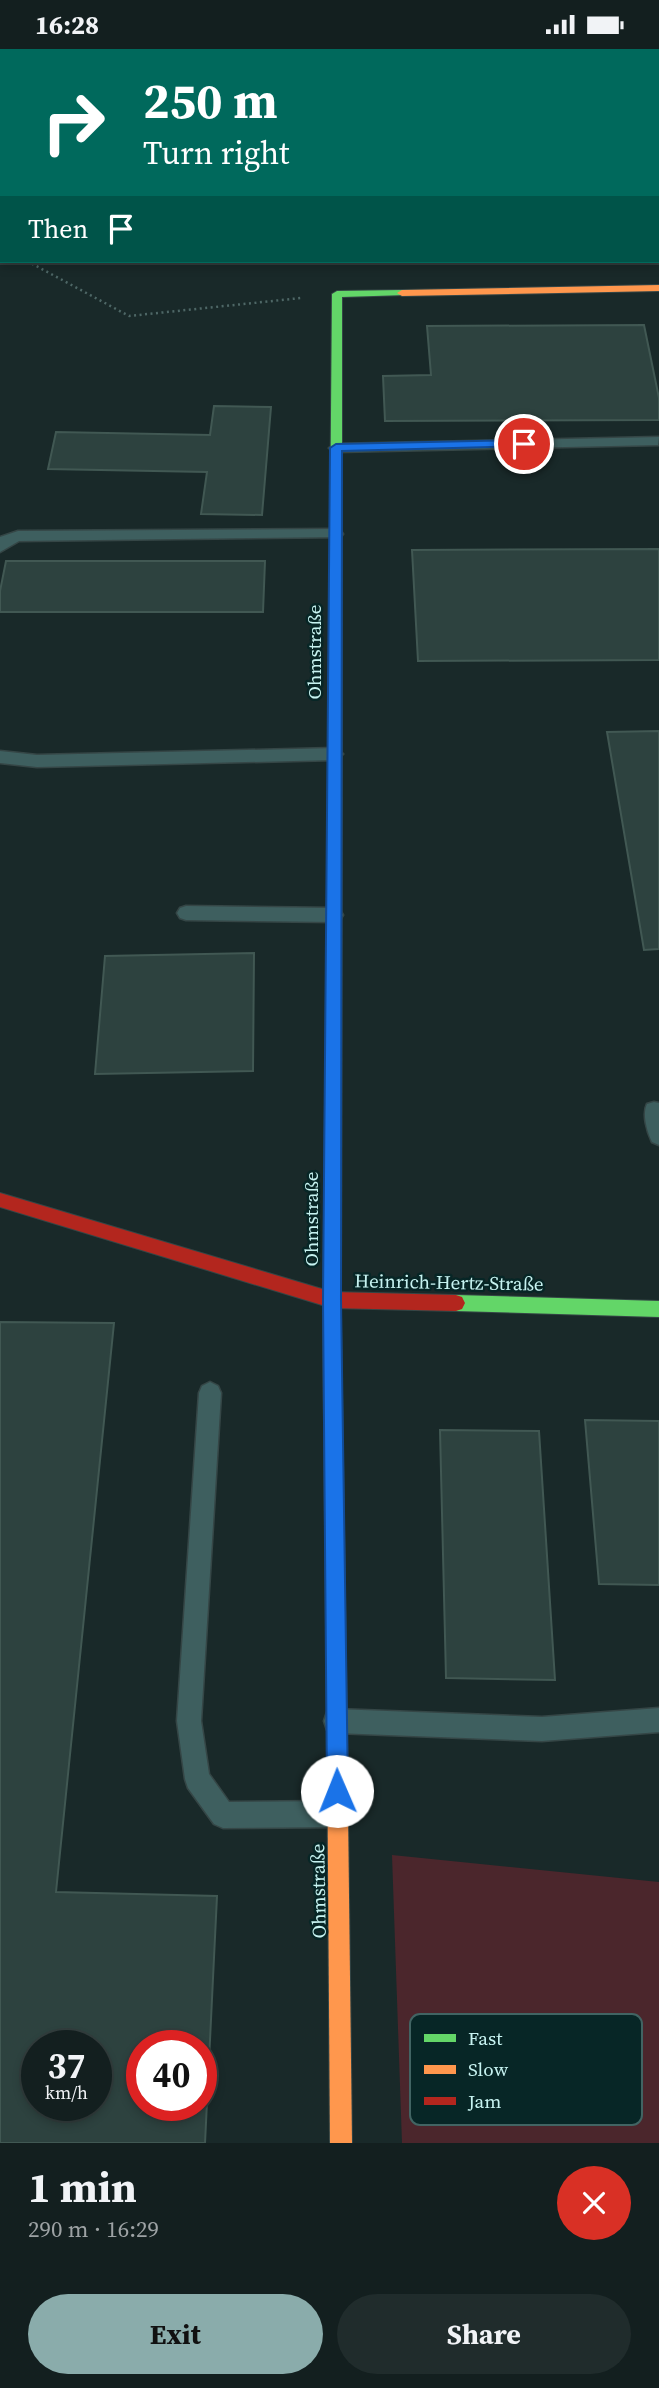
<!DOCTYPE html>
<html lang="en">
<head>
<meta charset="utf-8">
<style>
  body { margin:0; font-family:"Source Serif 4",serif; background:#202c2c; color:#f1f3f6; height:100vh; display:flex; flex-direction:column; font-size:26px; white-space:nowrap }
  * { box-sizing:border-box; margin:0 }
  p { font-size:23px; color:#9da2a4 }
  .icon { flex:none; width:38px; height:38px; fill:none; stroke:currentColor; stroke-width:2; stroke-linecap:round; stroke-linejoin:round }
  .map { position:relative; height:2094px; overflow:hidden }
  .panel { display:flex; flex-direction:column; background:#131f1f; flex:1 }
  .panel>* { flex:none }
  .top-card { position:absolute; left:0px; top:0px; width:660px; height:214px; box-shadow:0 4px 10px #0003,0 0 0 2px #323d3d; background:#00695c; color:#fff; overflow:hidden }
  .speed { position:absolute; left:21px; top:1981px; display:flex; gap:14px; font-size:35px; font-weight:700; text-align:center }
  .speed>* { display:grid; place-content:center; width:91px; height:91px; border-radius:50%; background:#131f1f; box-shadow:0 4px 10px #0003,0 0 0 2px #323d3d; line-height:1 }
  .speed small { font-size:18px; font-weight:400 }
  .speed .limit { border:10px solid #d22; background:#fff; color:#111 }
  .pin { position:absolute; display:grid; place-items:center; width:60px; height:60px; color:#fff; margin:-30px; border:4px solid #fff; border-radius:50%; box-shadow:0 2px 7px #0007 }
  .me { position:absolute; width:77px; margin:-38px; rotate:359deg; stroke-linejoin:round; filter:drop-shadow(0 0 5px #0008) }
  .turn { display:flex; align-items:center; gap:24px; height:147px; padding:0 28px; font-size:32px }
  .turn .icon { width:91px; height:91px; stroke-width:2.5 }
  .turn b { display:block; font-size:49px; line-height:60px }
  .then { display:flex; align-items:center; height:66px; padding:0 28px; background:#0003; gap:14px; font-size:26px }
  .round { display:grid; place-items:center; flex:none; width:74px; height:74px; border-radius:37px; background:#202c2c }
  .summary { display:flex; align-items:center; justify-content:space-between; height:119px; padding:0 28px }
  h1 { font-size:42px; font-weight:700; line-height:52px }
  .button { display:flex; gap:14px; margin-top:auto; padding:14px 28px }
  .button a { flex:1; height:80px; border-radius:42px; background:#8aacab; color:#111; font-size:28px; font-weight:700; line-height:80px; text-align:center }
  .button a+a { background:#202c2c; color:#f1f3f6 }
  .status { display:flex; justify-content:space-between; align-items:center; height:49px; padding:0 35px; background:#131f1f; direction:ltr }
  .status svg { height:19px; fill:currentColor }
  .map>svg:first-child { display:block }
  .green { fill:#4b262c }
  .building { fill:#2d423f; stroke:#415853; stroke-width:2; fill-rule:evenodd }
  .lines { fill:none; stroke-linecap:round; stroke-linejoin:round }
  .lane-casing { stroke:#354646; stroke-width:3 }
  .fast-casing { stroke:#354646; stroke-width:2 }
  .slow-casing { stroke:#354646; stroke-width:2 }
  .jam-casing { stroke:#354646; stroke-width:2 }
  .path { stroke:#4e6766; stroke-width:2.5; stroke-dasharray:2 3.5; stroke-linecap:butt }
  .lane { fill:#3e5f5f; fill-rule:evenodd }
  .fast { fill:#63d668; fill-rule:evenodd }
  .slow { fill:#ff974d; fill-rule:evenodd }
  .jam { fill:#b3261e; fill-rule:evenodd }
  .route { fill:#1a73e8; stroke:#114b97; stroke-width:2 }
  .labels { text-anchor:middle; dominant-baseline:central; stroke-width:5; stroke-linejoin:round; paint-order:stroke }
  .street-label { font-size:19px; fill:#c7f3f1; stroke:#072626 }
  .key { fill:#072626; stroke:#416463; stroke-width:2 }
  .key-label { font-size:19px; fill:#c7f3f1 }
</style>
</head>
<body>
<div class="status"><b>16:28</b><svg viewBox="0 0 49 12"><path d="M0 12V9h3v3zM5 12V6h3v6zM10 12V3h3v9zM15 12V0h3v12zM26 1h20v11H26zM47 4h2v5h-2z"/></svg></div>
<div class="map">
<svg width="659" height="2094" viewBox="0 0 659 2094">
  <rect width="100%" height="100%" fill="#192929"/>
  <polygon class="green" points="392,1806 659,1833 659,2094 402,2094"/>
  <g class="building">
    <polygon points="644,276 659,349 659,371 385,372 383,327 431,326 427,277"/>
    <polygon points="214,357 271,358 262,466 201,465 207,423 48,420 56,383 210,386"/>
    <polygon points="659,500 659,611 418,612 412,501"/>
    <polygon points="6,512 265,512 263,563 0,563 0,542"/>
    <polygon points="659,682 659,900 644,901 607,683"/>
    <polygon points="254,904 253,1022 95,1025 105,907"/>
    <path d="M0 1273 114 1274 56 1843 217 1847 205 2094H0ZM37 1997H96V2056H37ZM142 1997H201V2056H142Z"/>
    <polygon points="585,1371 659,1372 659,1536 599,1535"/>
    <polygon points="440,1381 539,1382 555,1631 446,1629"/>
  </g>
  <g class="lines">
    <defs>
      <g id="lane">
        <polygon points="659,388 658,396 336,403 329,399 336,395"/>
        <polygon points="336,480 341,482 343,485 341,488 19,492 0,503 0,488 18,482"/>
        <polygon points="335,699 343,705 335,711 37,718 0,714 0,702 37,706"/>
        <polygon points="186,857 334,859 340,861 343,866 340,871 334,873 186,871 180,869 177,864 180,859"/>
        <path d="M654 1053 659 1054V1096L652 1093C647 1083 642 1065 647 1055Z"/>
        <polygon points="210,1333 218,1337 221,1344 201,1672 209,1725 229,1753 337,1752 346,1756 350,1765 346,1774 337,1778 223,1779 214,1775 188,1739 185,1730 177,1672 199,1344 202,1337"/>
        <polygon points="659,1659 659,1683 542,1692 336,1684 327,1681 324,1672 327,1663 336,1660 542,1668"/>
      </g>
      <g id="fast">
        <polygon points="402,241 406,242 406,246 342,248 342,722 335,727 328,722 332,245 337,242"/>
        <polygon points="456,1246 659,1252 659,1268 456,1262 450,1260 447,1254 450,1248"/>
      </g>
      <g id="slow">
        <polygon points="659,236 659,242 402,247 397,244 402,241"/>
        <polygon points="335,717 342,722 341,1275 338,1281 332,1283 326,1281 323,1275 328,722"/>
        <polygon points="337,1671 344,1674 347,1681 352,2094 330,2094 327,1681 330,1674"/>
      </g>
      <g id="jam">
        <polygon points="0,1144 332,1243 456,1246 462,1248 465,1254 462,1260 456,1262 332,1259 0,1158"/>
        <polygon points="332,1267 338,1269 341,1275 347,1681 344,1688 337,1691 330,1688 327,1681 323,1275 326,1269"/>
      </g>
    </defs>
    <use href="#lane" class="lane-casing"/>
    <use href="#fast" class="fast-casing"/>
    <use href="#slow" class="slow-casing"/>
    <use href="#jam" class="jam-casing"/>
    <g class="path">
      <polyline points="0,155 2,157"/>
      <polyline points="27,212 129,267 301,249"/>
    </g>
    <use href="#lane" class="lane"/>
    <use href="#fast" class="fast"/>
    <use href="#slow" class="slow"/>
    <use href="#jam" class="jam"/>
  </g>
  <polygon class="route" points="524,391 529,395 528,397 342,402 341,1251 348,1742 345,1749 337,1752 330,1749 327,1742 323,1251 330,399 336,395"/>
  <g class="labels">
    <g class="street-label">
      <text transform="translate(314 603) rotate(-90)">Ohmstraße</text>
      <text transform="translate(311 1170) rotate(-90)">Ohmstraße</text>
      <text transform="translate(449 1233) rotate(1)">Heinrich-Hertz-Straße</text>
      <text transform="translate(318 1842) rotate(-91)">Ohmstraße</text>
    </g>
  </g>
  <rect x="410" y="1965" width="232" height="111" rx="10" class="key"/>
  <rect x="424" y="1985" width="32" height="8" fill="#63d668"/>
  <rect x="424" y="2016" width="32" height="9" fill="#ff974d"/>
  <rect x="424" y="2048" width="32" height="8" fill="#b3261e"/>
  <g class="key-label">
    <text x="468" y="1996">Fast</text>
    <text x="468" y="2027">Slow</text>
    <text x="468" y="2059">Jam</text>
  </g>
</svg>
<div class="speed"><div>37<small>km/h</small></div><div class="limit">40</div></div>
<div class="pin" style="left:524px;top:395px;background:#d93025"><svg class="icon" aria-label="arrive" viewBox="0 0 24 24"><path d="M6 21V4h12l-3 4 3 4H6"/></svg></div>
<svg class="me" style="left:337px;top:1742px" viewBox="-20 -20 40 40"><circle r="19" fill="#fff"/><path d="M0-13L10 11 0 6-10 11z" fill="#1a73e8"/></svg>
<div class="top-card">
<div class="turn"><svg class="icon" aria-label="right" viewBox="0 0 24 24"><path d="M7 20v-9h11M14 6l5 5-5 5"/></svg><div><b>250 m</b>Turn right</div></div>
<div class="then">Then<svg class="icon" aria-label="arrive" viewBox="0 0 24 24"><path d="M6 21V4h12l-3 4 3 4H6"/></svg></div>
</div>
</div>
<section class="panel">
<div class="summary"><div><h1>1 min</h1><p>290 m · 16:29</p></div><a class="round" style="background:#d93025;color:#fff"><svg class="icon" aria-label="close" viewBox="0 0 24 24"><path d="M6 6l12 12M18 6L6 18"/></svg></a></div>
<div class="button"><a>Exit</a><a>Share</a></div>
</section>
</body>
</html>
